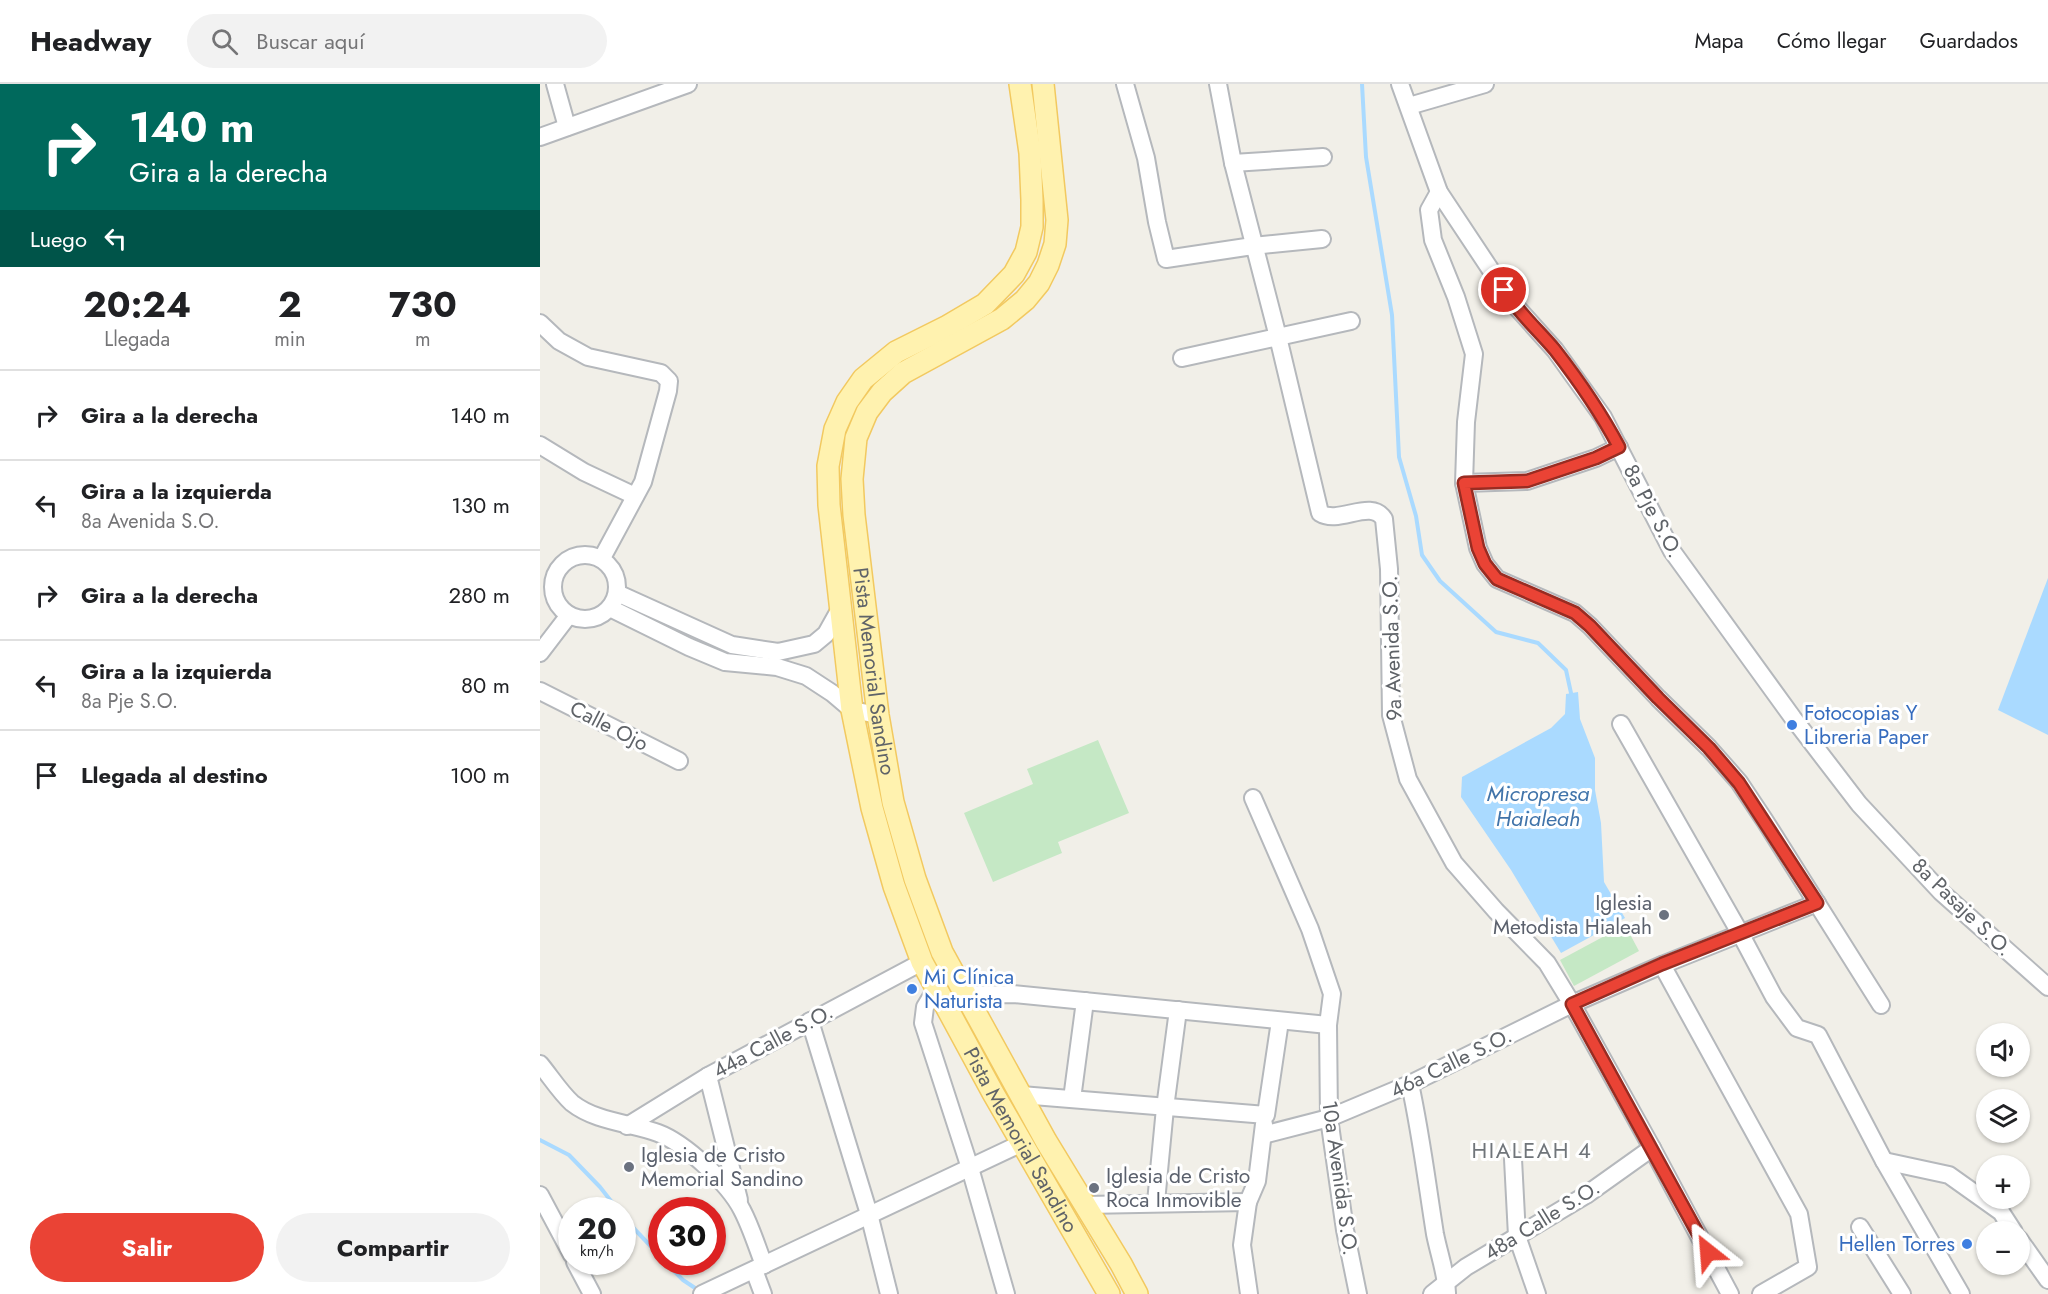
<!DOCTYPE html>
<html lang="es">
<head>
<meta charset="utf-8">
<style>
  body { margin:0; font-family:Jost,sans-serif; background:#f2f2f2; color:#202124; height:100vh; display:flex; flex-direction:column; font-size:22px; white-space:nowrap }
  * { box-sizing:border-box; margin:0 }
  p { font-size:20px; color:#757577 }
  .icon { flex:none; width:33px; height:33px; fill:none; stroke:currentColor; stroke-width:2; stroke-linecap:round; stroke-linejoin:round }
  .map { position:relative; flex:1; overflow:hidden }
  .details { display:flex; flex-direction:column; background:#fff; width:540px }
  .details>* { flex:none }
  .top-card { background:#00695c; color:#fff; overflow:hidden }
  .buttons { position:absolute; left:1436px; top:939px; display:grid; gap:12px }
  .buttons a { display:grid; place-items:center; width:54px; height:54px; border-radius:50%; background:#fff; box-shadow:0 2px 4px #0004; font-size:30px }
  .speed { position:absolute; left:18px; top:1113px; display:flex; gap:12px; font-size:30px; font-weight:700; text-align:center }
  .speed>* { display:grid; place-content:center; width:78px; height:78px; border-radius:50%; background:#fff; box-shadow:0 2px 4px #0004; line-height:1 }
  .speed small { font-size:15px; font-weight:400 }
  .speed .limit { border:9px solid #d22; background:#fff; color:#111 }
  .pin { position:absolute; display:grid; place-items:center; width:51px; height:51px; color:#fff; margin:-26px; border:3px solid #fff; border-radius:50%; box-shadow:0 2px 6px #0007 }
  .me { position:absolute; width:66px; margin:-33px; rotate:332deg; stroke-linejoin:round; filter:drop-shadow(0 0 4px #0008) }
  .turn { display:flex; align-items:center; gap:21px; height:126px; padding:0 30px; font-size:27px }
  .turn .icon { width:78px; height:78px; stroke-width:2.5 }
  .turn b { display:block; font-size:42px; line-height:51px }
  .then { display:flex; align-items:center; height:57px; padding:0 30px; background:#0003; gap:12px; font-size:22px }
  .eta { display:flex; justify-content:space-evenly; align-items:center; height:102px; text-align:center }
  .eta b { font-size:36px; font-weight:700; line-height:42px }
  .cta { display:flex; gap:12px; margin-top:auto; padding:12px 30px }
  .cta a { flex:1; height:69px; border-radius:36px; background:#ea4335; color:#fff; font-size:24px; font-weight:700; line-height:69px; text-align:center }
  .cta a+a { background:#f2f2f2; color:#202124 }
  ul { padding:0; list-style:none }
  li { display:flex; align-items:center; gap:18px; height:90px; padding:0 30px; border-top:2px solid #e0e0e0 }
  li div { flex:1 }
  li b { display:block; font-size:22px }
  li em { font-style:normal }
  header { display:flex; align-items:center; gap:36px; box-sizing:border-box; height:84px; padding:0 30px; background:#fff; border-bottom:2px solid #e0e0e0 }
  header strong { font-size:28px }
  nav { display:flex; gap:33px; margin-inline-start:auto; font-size:21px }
  .search { width:420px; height:54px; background:#f2f2f2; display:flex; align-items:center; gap:15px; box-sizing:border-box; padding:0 21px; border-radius:33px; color:#757577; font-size:22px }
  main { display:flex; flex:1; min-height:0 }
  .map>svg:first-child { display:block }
  .green { fill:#c5e8c5 }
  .water { fill:#aadaff }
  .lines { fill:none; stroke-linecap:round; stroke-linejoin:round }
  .stream { stroke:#aadaff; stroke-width:4 }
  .minor-casing { stroke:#b5b8bc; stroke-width:20 }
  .major-casing { stroke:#f2c960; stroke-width:24 }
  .minor { stroke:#fff; stroke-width:16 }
  .major { stroke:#fff2af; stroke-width:21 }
  .route-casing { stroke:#982c22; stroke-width:15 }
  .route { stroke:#ea4335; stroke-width:10 }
  .shop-dot { fill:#3f7fe0; stroke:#fff; stroke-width:2 }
  .worship-dot { fill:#6b7280; stroke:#fff; stroke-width:2 }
  .labels { text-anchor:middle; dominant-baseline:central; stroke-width:6; stroke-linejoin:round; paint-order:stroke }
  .street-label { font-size:21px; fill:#5f6368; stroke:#fff }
  .shop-label { font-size:21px; fill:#366cbe; stroke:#fff; text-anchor:start }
  .worship-label { font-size:21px; fill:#5b616d; stroke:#fff; text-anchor:start }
  .water-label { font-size:22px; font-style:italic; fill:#4174aa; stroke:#fff }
  .neighbourhood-label { font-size:22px; letter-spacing:1.5px; fill:#70757a; stroke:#fff }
</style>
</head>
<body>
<header>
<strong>Headway</strong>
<div class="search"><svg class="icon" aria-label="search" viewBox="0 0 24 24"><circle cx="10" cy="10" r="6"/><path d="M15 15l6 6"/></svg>Buscar aquí</div>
<nav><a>Mapa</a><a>Cómo llegar</a><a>Guardados</a></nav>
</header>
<main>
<section class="details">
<div class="top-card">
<div class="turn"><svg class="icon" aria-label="right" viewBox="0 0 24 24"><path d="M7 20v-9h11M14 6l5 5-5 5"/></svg><div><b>140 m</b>Gira a la derecha</div></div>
<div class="then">Luego<svg class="icon" aria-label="left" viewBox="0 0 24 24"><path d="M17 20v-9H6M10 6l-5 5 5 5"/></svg></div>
</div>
<div class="eta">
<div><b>20:24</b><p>Llegada</p></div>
<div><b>2</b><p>min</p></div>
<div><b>730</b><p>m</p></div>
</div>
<ul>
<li><svg class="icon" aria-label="right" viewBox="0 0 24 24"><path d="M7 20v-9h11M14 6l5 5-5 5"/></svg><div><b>Gira a la derecha</b></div><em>140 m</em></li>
<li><svg class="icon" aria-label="left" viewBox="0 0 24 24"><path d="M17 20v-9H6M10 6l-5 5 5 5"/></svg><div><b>Gira a la izquierda</b><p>8a Avenida S.O.</p></div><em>130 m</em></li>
<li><svg class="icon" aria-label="right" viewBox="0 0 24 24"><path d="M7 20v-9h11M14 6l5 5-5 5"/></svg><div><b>Gira a la derecha</b></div><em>280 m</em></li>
<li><svg class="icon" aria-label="left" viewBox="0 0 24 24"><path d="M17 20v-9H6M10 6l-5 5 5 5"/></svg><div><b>Gira a la izquierda</b><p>8a Pje S.O.</p></div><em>80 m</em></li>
<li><svg class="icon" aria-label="arrive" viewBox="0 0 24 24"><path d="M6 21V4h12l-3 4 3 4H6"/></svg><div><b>Llegada al destino</b></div><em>100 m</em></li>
</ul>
<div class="cta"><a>Salir</a><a>Compartir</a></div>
</section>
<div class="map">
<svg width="1508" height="1210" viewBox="0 0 1508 1210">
  <rect width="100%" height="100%" fill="#f1efe8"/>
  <g class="green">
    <polygon points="558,656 589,729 518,758 522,769 453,798 424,729 493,700 487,685"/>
    <polygon points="1085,841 1099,867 1034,902 1020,876"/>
  </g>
  <g class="water">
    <polygon points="1508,494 1508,651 1458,626"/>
    <polygon points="1038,608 1040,635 1055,674 1055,706 1061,739 1064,798 1085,834 1021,869 971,786 921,713 922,693 1011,644 1025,630 1026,610"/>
  </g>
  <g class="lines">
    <g class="stream">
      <polyline points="822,0 826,73 852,231 859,373 876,432 882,471 900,497 956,548 998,559 1026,586 1031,609"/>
      <polyline points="0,1056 29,1071 60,1103 78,1126"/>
      <polyline points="82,1132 122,1174"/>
      <polyline points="125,1178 143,1196 158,1206"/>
    </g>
    <defs>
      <g id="minor">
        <polyline points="15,0 27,43"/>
        <polyline points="585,0 606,74 617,138 626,175 713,162 782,155"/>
        <path d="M678 0 693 79 738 253 780 429C799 441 831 414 844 435L849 485 851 631 868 695 914 779 956 827 1007 879 1032 920 1112 1064 1190 1210"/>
        <polyline points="860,0 899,108 972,218 1015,266 1063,333 1132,467 1253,634 1319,720 1401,808 1508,903"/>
        <polyline points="869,22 945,0"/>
        <polyline points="0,53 148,0"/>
        <polyline points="693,79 783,73"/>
        <polyline points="899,108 889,126 893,156 916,213 934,270 926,338 924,399 938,464 945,480 957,495 1035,529 1050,542 1118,614 1169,664 1199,698 1225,737 1341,921"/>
        <polyline points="0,239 19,257 48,273 121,289 129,297 128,307 103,398 62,474"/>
        <polyline points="642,274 811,237"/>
        <polyline points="0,361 44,388 95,412"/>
        <polyline points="924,399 987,397 1056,374 1079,363"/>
        <circle cx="45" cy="503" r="32"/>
        <polyline points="77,509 192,561 238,568 274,560 286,550 300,525"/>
        <polyline points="70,524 149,563 185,578 237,583 266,592 292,609 312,626 338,631"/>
        <polyline points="0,569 29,531"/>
        <polyline points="0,607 139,677"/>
        <polyline points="1081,640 1200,849 1234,913 1257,944 1278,951 1344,1077 1421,1210"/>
        <polyline points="713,714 770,845 792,910 788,941 789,1034 805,1146 818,1210"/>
        <polyline points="1122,881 1259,1130 1268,1183 1221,1210"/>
        <polyline points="396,905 385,923 383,939 430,1084 466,1210"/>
        <polyline points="426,911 473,910 788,941"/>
        <polyline points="270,937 329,1130 349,1210"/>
        <path d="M0 980C10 992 20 1008 32 1019 56 1038 91 1039 118 1049 145 1059 189 1100 202 1126 211 1143 217 1163 224 1181"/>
        <polyline points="168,992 199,1116"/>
        <path d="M870 1000C881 1050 887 1100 895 1150 899 1170 906 1189 907 1209"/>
        <polyline points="481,1011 726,1031 740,937"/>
        <polyline points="532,1015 545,917"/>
        <polyline points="87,1042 168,992 382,878"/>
        <polyline points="723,1051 789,1034 870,1000 1032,920 1122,881 1277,819"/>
        <polyline points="973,1075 977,1152 997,1210"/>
        <polyline points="1344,1077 1409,1091 1461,1128 1474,1148"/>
        <polyline points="0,1111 32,1171"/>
        <polyline points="616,1118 625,1024 638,926"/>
        <polyline points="708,1118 717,1097 724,1040"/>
        <polyline points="545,1121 708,1118 702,1161 709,1210"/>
        <polyline points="1320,1143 1362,1210"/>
        <polyline points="1479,1155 1508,1196"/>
        <polyline points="35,1178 52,1210"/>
        <polyline points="214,1186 223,1210"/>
        <polyline points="162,1210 482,1059"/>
        <polyline points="892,1210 926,1183 1046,1111 1112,1064"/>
      </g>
      <g id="major">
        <path id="s1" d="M480 0 490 69 492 116V143L486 168 474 190 445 220 406 243 356 268 323 295 307 318 295 345 288 382 289 421 312 626 332 724 354 802 382 878 453 1009 569 1210"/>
        <path id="s2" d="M503 0 517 136 515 160 508 181 499 199 485 216 462 235 363 289 342 308 327 328 316 354 312 395 314 431 338 631 353 718 375 795 402 868 506 1057 581 1180 597 1210"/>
      </g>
    </defs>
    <use href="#minor" class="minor-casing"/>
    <use href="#major" class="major-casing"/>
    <use href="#minor" class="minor"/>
    <use href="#major" class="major"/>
  </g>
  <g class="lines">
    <defs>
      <path id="route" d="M964 206C978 228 998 246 1015 266 1039 297 1061 329 1079 363L1056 374 987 397 924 399 938 464 945 480 957 495 1035 529 1050 542 1118 614 1169 664 1199 699 1277 819 1122 880 1032 920 1168 1168"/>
    </defs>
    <use href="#route" class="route-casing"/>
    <use href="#route" class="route"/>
  </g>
  <g class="shop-dot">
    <circle cx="1252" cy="641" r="6"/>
    <circle cx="372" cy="905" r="6"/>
    <circle cx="1427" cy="1160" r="6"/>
  </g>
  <g class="worship-dot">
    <circle cx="1124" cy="831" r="6"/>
    <circle cx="89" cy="1083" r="6"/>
    <circle cx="554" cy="1104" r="6"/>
  </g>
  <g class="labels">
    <g class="street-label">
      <text transform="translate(1113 427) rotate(62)">8a Pje S.O.</text>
      <text transform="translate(852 564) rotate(-92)">9a Avenida S.O.</text>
      <text stroke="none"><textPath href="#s2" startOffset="684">Pista Memorial Sandino</textPath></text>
      <text transform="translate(69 642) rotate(27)">Calle Ojo</text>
      <text transform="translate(1422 823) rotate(44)">8a Pasaje S.O.</text>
      <text transform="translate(233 957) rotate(-28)">44a Calle S.O.</text>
      <text transform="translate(911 979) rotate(-26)">46a Calle S.O.</text>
      <text stroke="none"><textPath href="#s1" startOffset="1186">Pista Memorial Sandino</textPath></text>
      <text transform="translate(800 1094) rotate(82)">10a Avenida S.O.</text>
      <text transform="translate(1002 1136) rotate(-32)">48a Calle S.O.</text>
    </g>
    <g class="shop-label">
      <text x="1264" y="629">Fotocopias Y<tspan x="1264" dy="24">Libreria Paper</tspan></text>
      <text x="384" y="893">Mi Clínica<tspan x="384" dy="24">Naturista</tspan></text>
      <text x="1415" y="1160" text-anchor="end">Hellen Torres</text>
    </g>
    <g class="worship-label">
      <text x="1112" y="819" text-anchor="end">Iglesia<tspan x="1112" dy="24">Metodista Hialeah</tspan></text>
      <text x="101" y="1071">Iglesia de Cristo<tspan x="101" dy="24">Memorial Sandino</tspan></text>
      <text x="566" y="1092">Iglesia de Cristo<tspan x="566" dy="24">Roca Inmovible</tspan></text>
    </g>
    <g class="water-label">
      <text x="998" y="709">Micropresa<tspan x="998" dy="25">Haialeah</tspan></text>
    </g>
    <g class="neighbourhood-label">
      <text x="992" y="1066">HIALEAH 4</text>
    </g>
  </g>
</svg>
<div class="buttons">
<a><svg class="icon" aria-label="sound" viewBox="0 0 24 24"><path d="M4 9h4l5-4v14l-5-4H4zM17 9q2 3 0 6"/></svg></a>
<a><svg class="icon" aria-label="layers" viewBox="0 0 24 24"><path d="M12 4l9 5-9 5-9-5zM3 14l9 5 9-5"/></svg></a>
<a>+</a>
<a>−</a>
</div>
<div class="speed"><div>20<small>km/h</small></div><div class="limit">30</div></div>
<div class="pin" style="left:964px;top:206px;background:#d93025"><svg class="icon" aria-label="arrive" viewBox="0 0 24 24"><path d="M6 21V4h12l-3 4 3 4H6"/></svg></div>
<svg class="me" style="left:1168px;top:1168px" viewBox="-20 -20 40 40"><path d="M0-17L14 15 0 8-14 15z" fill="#ea4335" stroke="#fff" stroke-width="4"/></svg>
</div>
</main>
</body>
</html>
